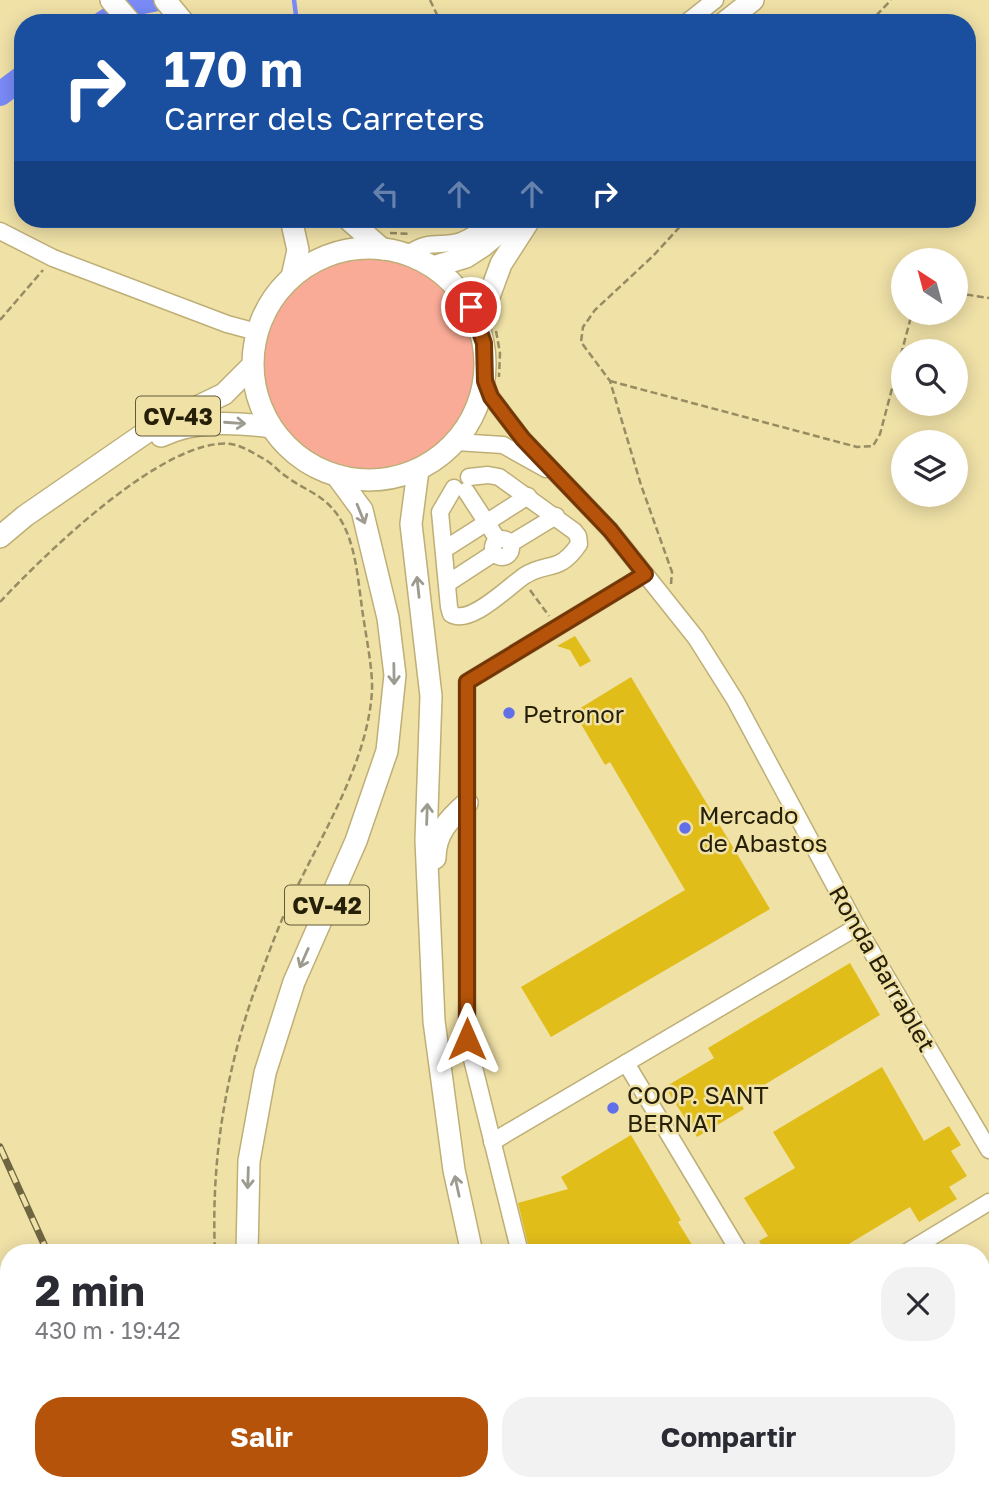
<!DOCTYPE html>
<html lang="es">
<head>
<meta charset="utf-8">
<style>
  body { margin:0; font-family:"Golos Text",sans-serif; background:#f2f2f3; color:#2b2b33; height:100vh; display:flex; flex-direction:column; font-size:26px; white-space:nowrap }
  * { box-sizing:border-box; margin:0 }
  p { font-size:23px; color:#7c7c81 }
  .icon { flex:none; width:38px; height:38px; fill:none; stroke:currentColor; stroke-width:2; stroke-linecap:round; stroke-linejoin:round }
  .map { position:relative; flex:1; overflow:hidden }
  .drawer { position:absolute; left:0px; top:1244px; width:990px; height:247px; display:flex; flex-direction:column; background:#fff; border-radius:28px 28px 0 0; box-shadow:0 4px 18px #0003 }
  .drawer>* { flex:none }
  .guide { position:absolute; left:14px; top:14px; width:962px; height:214px; border-radius:28px; box-shadow:0 4px 18px #0003; background:#1a4fa0; color:#fff; overflow:hidden }
  .needle { width:46px; rotate:324deg }
  .tools { position:absolute; left:891px; top:248px; display:grid; gap:14px }
  .tools a { display:grid; place-items:center; width:77px; height:77px; border-radius:50%; background:#fff; box-shadow:0 4px 18px #0003; font-size:35px }
  .pin { position:absolute; display:grid; place-items:center; width:60px; height:60px; color:#fff; margin:-30px; border:4px solid #fff; border-radius:50%; box-shadow:0 2px 7px #0007 }
  .me { position:absolute; width:77px; margin:-38px; rotate:0deg; stroke-linejoin:round; filter:drop-shadow(0 0 5px #0008) }
  .turn { display:flex; align-items:center; gap:24px; height:147px; padding:0 35px; font-size:32px }
  .turn .icon { width:91px; height:91px; stroke-width:2.5 }
  .turn b { display:block; font-size:49px; line-height:60px }
  .lanes { display:flex; align-items:center; height:66px; padding:0 35px; background:#0003; justify-content:center; gap:35px; direction:ltr }
  .lanes .off { opacity:.35 }
  .round { display:grid; place-items:center; flex:none; width:74px; height:74px; border-radius:28px; background:#f2f2f3 }
  .summary { display:flex; align-items:center; justify-content:space-between; height:119px; padding:0 35px }
  h1 { font-size:42px; font-weight:700; line-height:52px }
  .primary-button { display:flex; gap:14px; margin-top:auto; padding:14px 35px }
  .primary-button a { flex:1; height:80px; border-radius:28px; background:#b45309; color:#fff; font-size:28px; font-weight:700; line-height:80px; text-align:center }
  .primary-button a+a { background:#f2f2f3; color:#2b2b33 }
  .map>svg:first-child { display:block }
  .green { fill:#f9ab97 }
  .lines { fill:none; stroke-linecap:round; stroke-linejoin:round }
  .stream { stroke:#7a8bf8; stroke-width:4.5 }
  .river { stroke:#7a8bf8; stroke-width:24 }
  .building { fill:#e1bd1a }
  .minor-casing { stroke:#beaf77; stroke-width:19 }
  .major-casing { stroke:#beaf77; stroke-width:24 }
  .path { stroke:#978c62; stroke-width:2.5; stroke-dasharray:7 3.5; stroke-linecap:butt }
  .minor { stroke:#fff; stroke-width:16 }
  .major { stroke:#fff; stroke-width:21 }
  .rail-casing { stroke:#6e6542; stroke-width:7 }
  .rail { stroke:#f0e1a7; stroke-width:4.5; stroke-dasharray:13; stroke-linecap:butt }
  .oneway { stroke:#9d9b90 }
  .route-casing { stroke:#753606; stroke-width:18 }
  .route { stroke:#b45309; stroke-width:12 }
  .poi-dot { fill:#6270e8; stroke:#f0e1a7; stroke-width:2.5 }
  .labels { text-anchor:middle; dominant-baseline:central; stroke-width:5; stroke-linejoin:round; paint-order:stroke }
  .shield { fill:#f0e1a7; stroke:#635a38; stroke-width:2 }
  .shield-label { font-size:23px; font-weight:bold; fill:#262009 }
  .poi-label { font-size:24px; fill:#262009; stroke:#f0e1a7; text-anchor:start }
  .street-label { font-size:24px; fill:#262009; stroke:#f0e1a7 }
</style>
</head>
<body>
<div class="map">
<svg width="989" height="1490" viewBox="0 0 989 1490">
  <rect width="100%" height="100%" fill="#f0e1a7"/>
  <circle class="green" cx="369" cy="365" r="106"/>
  <g class="lines">
    <polyline class="stream" points="294,0 297,23"/>
    <g class="river">
      <polyline points="103,23 133,4 153,0"/>
      <polyline points="0,94 23,77"/>
    </g>
  </g>
  <g class="building">
    <polygon points="575,636 591,661 580,667 570,650 557,646"/>
    <polygon points="631,677 770,909 551,1037 521,987 685,890 610,762 605,765 574,712"/>
    <polygon points="850,963 880,1015 739,1100 744,1109 697,1137 665,1087 714,1058 708,1048"/>
    <polygon points="882,1067 924,1141 949,1126 961,1145 951,1151 967,1176 949,1187 957,1199 919,1222 910,1207 834,1253 767,1253 759,1241 768,1236 744,1198 795,1168 773,1132"/>
    <polygon points="631,1135 681,1220 678,1222 697,1253 530,1253 518,1203 568,1189 561,1177"/>
  </g>
  <g class="lines">
    <defs>
      <g id="minor">
        <polyline points="686,23 715,0"/>
        <polyline points="0,231 53,258 227,324 257,332"/>
        <path d="M408 254C431 238 440 248 461 241 474 236 484 228 493 219"/>
        <polyline points="485,381 491,397 523,439 610,530 696,638 735,700 857,927 989,1150"/>
        <polyline points="456,442 503,445 546,469"/>
        <path d="M454 488 440 512 449 607 451 614C470 626 508 587 524 576 547 561 559 574 579 544L578 536 574 531 499 477 488 475 469 477"/>
        <polyline points="466,491 498,540"/>
        <circle cx="502" cy="548" r="9"/>
        <polyline points="510,544 556,516"/>
        <polyline points="445,549 528,496"/>
        <polyline points="448,583 494,553"/>
        <polyline points="626,1063 740,1253"/>
        <polyline points="492,1142 857,927"/>
        <polyline points="520,1253 467,1039 467,682 645,574"/>
        <polyline points="905,1253 989,1202"/>
        <polyline points="0,1299 9,1312"/>
        <polyline points="0,1437 9,1432"/>
        <polyline points="78,1482 83,1490"/>
        <polyline points="579,1482 582,1490"/>
        <polyline points="877,1482 882,1490"/>
      </g>
      <g id="major">
        <polyline points="111,0 131,23"/>
        <polyline points="165,0 184,23"/>
        <polyline points="724,23 753,0"/>
        <polyline points="291,219 298,250 292,277"/>
        <polyline points="348,219 382,249"/>
        <circle cx="369" cy="364" r="116"/>
        <polyline points="433,267 466,257 483,246 515,219"/>
        <polyline points="479,324 501,264 530,219"/>
        <path d="M161 436C196 420 233 422 271 427"/>
        <polyline points="418,470 411,524 431,696 426,840 434,1021 454,1170 472,1253"/>
        <polyline points="0,537 25,516 151,429 224,394 252,366"/>
        <path d="M435 858C435 833 449 819 467 803"/>
        <polyline points="247,1253 249,1161 265,1073 294,982 356,841 387,751 395,675 388,618 362,510 337,476"/>
        <polyline points="0,1359 9,1355"/>
        <polyline points="313,1482 317,1490"/>
        <polyline points="521,1482 525,1490"/>
      </g>
    </defs>
    <use href="#minor" class="minor-casing"/>
    <use href="#major" class="major-casing"/>
    <g class="path">
      <polyline points="430,0 441,23"/>
      <polyline points="869,23 891,0"/>
      <polyline points="390,233 411,234"/>
      <polyline points="956,293 989,298"/>
      <polyline points="0,320 43,270"/>
      <polyline points="496,331 500,353 499,377"/>
      <polyline points="610,381 857,447 873,446 880,434 912,313"/>
      <polyline points="671,584 672,572 641,485 610,381 581,342 583,327 595,310 653,256 687,219"/>
      <polyline points="530,590 549,616"/>
      <path d="M0 602C43 556 165 436 231 444 243 446 253 453 264 459 273 464 279 472 287 477 300 487 315 492 327 503 355 528 357 573 362 608 365 632 373 668 372 691 368 758 327 826 298 885 280 920 267 958 253 995 224 1079 211 1165 215 1253"/>
      <polyline points="280,1482 284,1490"/>
    </g>
    <use href="#minor" class="minor"/>
    <use href="#major" class="major"/>
    <defs>
      <g id="rail">
        <polyline points="0,1147 48,1253"/>
        <polyline points="152,1482 155,1490"/>
      </g>
    </defs>
    <use href="#rail" class="rail-casing"/>
    <use href="#rail" class="rail"/>
  </g>
  <defs><path id="oneway-shaft" d="M-6 0H5M1.5-3L5.5 0L1.5 3" fill="none" stroke-width="1.6" stroke-linecap="round" stroke-linejoin="round" transform="scale(1.75)"/></defs>
  <g class="oneway">
    <use href="#oneway-shaft" transform="translate(235 423) rotate(4)"/>
    <use href="#oneway-shaft" transform="translate(361 514) rotate(68)"/>
    <use href="#oneway-shaft" transform="translate(418 587) rotate(-96)"/>
    <use href="#oneway-shaft" transform="translate(394 674) rotate(89)"/>
    <use href="#oneway-shaft" transform="translate(427 814) rotate(-88)"/>
    <use href="#oneway-shaft" transform="translate(304 958) rotate(114)"/>
    <use href="#oneway-shaft" transform="translate(248 1178) rotate(92)"/>
    <use href="#oneway-shaft" transform="translate(457 1186) rotate(-102)"/>
  </g>
  <g class="lines">
    <defs>
      <polyline id="route" points="467,1039 467,682 645,574 610,530 523,439 491,397 485,381 484,343 471,307"/>
    </defs>
    <use href="#route" class="route-casing"/>
    <use href="#route" class="route"/>
  </g>
  <g class="poi-dot">
    <circle cx="509" cy="713" r="7"/>
    <circle cx="685" cy="828" r="7"/>
    <circle cx="613" cy="1108" r="7"/>
  </g>
  <g class="labels">
    <g class="shield">
      <rect x="136" y="396.5" width="84" height="39" rx="5"/>
      <rect x="285" y="885.5" width="84" height="39" rx="5"/>
    </g>
    <g class="shield-label">
      <text x="178" y="416">CV-43</text>
      <text x="327" y="905">CV-42</text>
    </g>
    <g class="poi-label">
      <text x="523" y="713">Petronor</text>
      <text x="699" y="814">Mercado<tspan x="699" dy="28">de Abastos</tspan></text>
      <text x="627" y="1094">COOP. SANT<tspan x="627" dy="28">BERNAT</tspan></text>
    </g>
    <g class="street-label">
      <text transform="translate(883 968) rotate(60)">Ronda Barrablet</text>
    </g>
  </g>
</svg>
<div class="tools">
<a><svg class="needle" viewBox="-14 -14 28 28"><path d="M0-13l5 13h-10z" fill="#e53935"/><path d="M0 13l5-13h-10z" fill="#7c7c81"/></svg></a>
<a><svg class="icon" aria-label="search" viewBox="0 0 24 24"><circle cx="10" cy="10" r="6"/><path d="M15 15l6 6"/></svg></a>
<a><svg class="icon" aria-label="layers" viewBox="0 0 24 24"><path d="M12 4l9 5-9 5-9-5zM3 14l9 5 9-5"/></svg></a>
</div>
<div class="pin" style="left:471px;top:307px;background:#d93025"><svg class="icon" aria-label="arrive" viewBox="0 0 24 24"><path d="M6 21V4h12l-3 4 3 4H6"/></svg></div>
<svg class="me" style="left:467px;top:1039px" viewBox="-20 -20 40 40"><path d="M0-17L14 15 0 8-14 15z" fill="#b45309" stroke="#fff" stroke-width="4"/></svg>
<div class="guide">
<div class="turn"><svg class="icon" aria-label="right" viewBox="0 0 24 24"><path d="M7 20v-9h11M14 6l5 5-5 5"/></svg><div><b>170 m</b>Carrer dels Carreters</div></div>
<div class="lanes"><svg class="icon off" aria-label="left" viewBox="0 0 24 24"><path d="M17 20v-9H6M10 6l-5 5 5 5"/></svg><svg class="icon off" aria-label="ahead" viewBox="0 0 24 24"><path d="M12 20V5M6 11l6-6 6 6"/></svg><svg class="icon off" aria-label="ahead" viewBox="0 0 24 24"><path d="M12 20V5M6 11l6-6 6 6"/></svg><svg class="icon" aria-label="right" viewBox="0 0 24 24"><path d="M7 20v-9h11M14 6l5 5-5 5"/></svg></div>
</div>
<section class="drawer">
<div class="summary"><div><h1>2 min</h1><p>430 m · 19:42</p></div><a class="round"><svg class="icon" aria-label="close" viewBox="0 0 24 24"><path d="M6 6l12 12M18 6L6 18"/></svg></a></div>
<div class="primary-button"><a>Salir</a><a>Compartir</a></div>
</section>
</div>
</body>
</html>
